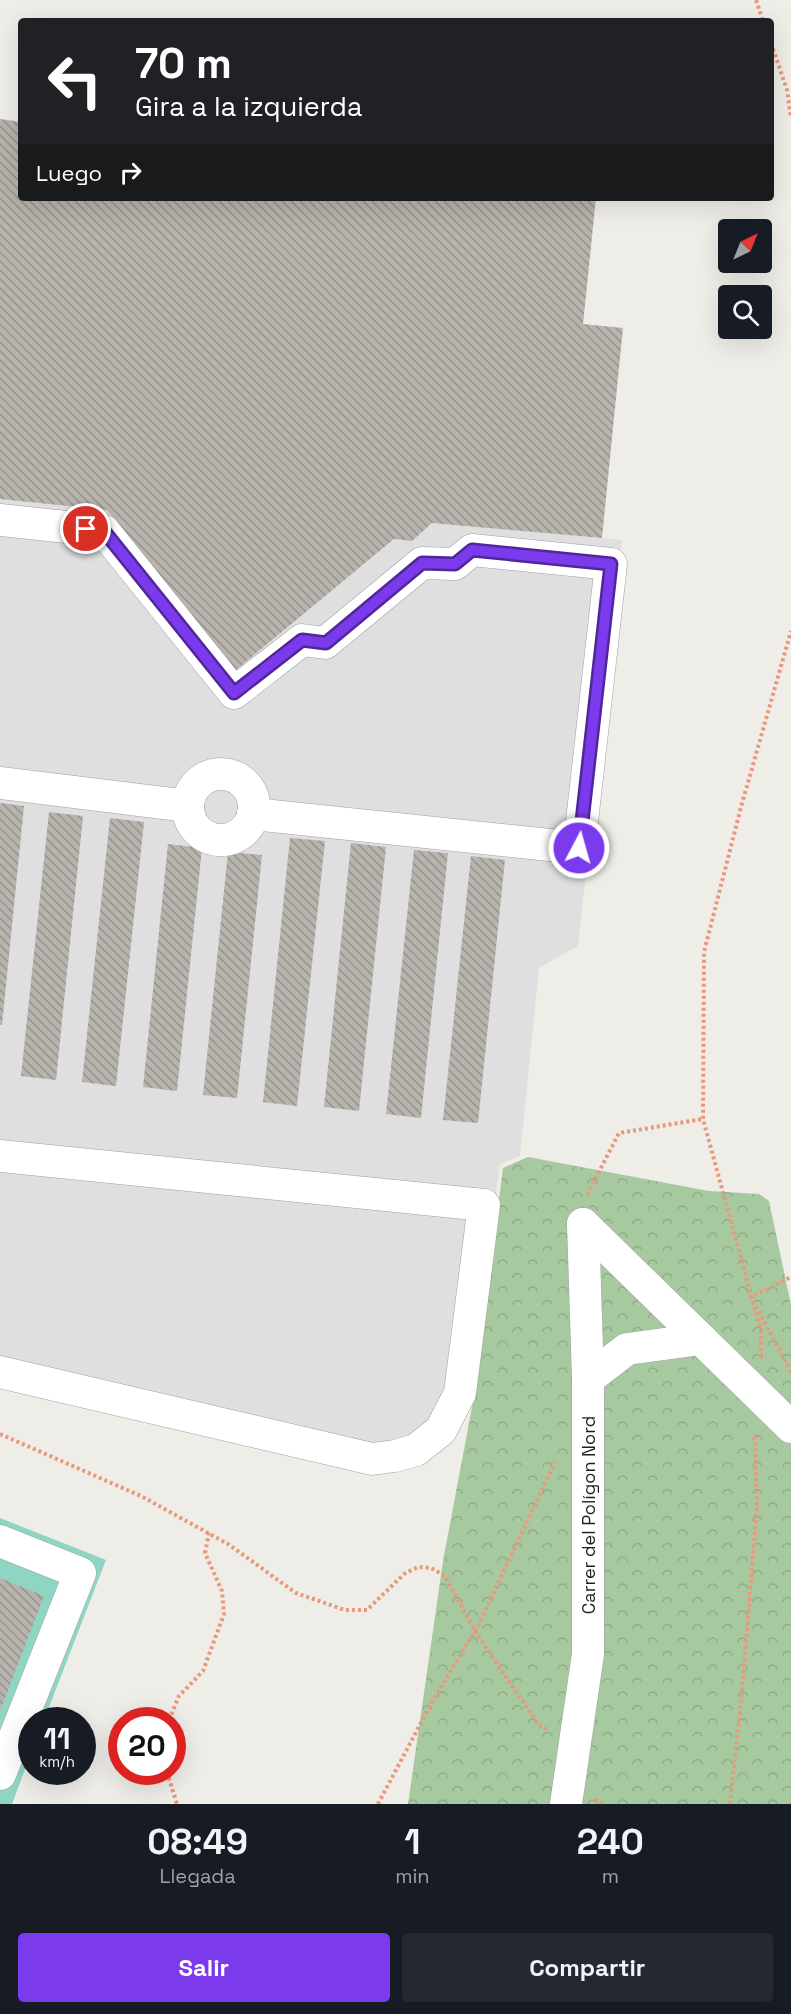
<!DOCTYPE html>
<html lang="es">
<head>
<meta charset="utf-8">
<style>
  body { margin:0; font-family:"Space Grotesk",sans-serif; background:#242831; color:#f1f3f6; height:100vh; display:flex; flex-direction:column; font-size:22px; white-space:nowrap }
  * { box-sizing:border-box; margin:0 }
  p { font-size:20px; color:#9ea1a6 }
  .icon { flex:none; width:33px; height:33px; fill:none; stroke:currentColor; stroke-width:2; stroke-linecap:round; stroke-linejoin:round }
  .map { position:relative; height:1804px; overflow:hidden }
  .side { display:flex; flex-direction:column; background:#171b24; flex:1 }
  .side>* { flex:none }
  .guide { position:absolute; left:18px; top:18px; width:756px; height:183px; border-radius:6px; box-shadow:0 6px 24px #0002; background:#202124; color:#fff; overflow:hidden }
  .needle { width:39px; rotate:43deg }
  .tools { position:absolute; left:718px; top:219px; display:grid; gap:12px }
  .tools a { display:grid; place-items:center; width:54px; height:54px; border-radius:6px; background:#171b24; box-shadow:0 6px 24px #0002; font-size:30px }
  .speed { position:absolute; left:18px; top:1707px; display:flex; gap:12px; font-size:30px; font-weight:700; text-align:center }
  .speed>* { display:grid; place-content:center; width:78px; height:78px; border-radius:50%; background:#171b24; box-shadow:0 6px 24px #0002; line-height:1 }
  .speed small { font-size:15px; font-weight:400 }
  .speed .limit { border:9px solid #d22; background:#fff; color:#111 }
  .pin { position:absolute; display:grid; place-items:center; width:51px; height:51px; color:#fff; margin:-26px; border:3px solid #fff; border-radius:50%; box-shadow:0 2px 6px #0007 }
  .me { position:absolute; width:66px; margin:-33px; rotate:6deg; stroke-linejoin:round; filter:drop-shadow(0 0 4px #0008) }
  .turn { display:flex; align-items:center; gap:21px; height:126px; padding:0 18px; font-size:27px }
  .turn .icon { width:78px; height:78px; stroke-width:2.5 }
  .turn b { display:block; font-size:42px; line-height:51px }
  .then { display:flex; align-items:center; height:57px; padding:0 18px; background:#0003; gap:12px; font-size:22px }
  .eta { display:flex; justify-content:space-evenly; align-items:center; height:102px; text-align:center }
  .eta b { font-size:36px; font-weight:700; line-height:42px }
  .primary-button { display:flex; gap:12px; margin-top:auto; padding:12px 18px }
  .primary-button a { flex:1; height:69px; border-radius:6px; background:#7c3aed; color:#fff; font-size:24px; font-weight:700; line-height:69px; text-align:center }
  .primary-button a+a { background:#242831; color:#f1f3f6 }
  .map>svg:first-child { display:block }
  .forest { fill:url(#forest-crowns) }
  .pitch { fill:#8ed5c3 }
  .parking { fill:#dfdfdf }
  .building { fill:url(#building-back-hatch) }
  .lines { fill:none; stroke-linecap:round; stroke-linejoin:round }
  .minor-casing { stroke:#a0a0a0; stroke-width:33 }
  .path { stroke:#ea977d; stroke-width:4; stroke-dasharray:3 3; stroke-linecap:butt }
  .minor { stroke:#fff; stroke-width:32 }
  .route-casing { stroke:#51269a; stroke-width:15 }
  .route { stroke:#7c3aed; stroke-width:10 }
  .labels { text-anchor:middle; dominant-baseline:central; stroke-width:4.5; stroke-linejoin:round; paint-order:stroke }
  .street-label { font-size:18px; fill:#1f1f1f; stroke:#fff }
</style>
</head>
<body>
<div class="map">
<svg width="791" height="1804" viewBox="0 0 791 1804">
  <defs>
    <pattern id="forest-crowns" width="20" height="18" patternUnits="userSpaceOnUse" patternTransform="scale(1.5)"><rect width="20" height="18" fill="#a7c9a0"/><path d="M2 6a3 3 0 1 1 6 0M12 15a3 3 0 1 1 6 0" fill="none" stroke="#8fac89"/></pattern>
    <pattern id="building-back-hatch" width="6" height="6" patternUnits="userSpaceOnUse" patternTransform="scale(1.5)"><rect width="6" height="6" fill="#b8b3ad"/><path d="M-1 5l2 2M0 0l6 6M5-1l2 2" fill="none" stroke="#95918c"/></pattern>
  </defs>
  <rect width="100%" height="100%" fill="#efede7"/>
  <polygon class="forest" points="528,1157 709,1191 759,1194 769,1201 791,1305 791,1804 408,1804 443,1561 476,1386 503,1168"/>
  <polygon class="pitch" points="0,1518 106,1560 44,1720 32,1720 31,1753 12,1804 0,1804"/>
  <polygon class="parking" points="0,499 107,510 236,670 394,539 412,541 432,523 622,540 578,946 539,968 520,1156 500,1164 470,1387 417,1460 0,1384"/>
  <g class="building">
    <polygon points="0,119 21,122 21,198 596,198 583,324 623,328 602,538 432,523 412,541 394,539 236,670 107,510 0,499"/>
    <polygon points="0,803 24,806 2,1025 0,1025"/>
    <polygon points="49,812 83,816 56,1080 21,1076"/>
    <polygon points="110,818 144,822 116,1086 82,1082"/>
    <polygon points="290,838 325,841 297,1106 263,1102"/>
    <polygon points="351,843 386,847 359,1111 324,1107"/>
    <polygon points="168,844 202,848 177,1091 143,1087"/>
    <polygon points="414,850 448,853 421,1118 386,1114"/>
    <polygon points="228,852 262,855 237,1098 203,1095"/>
    <polygon points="471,856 505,860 478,1123 443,1120"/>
    <polygon points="0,1578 44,1596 0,1711"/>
  </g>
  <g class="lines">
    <defs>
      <g id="minor">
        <polyline points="0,520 104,531 234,693 302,640 325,643 422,563 455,564 472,550 611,564 579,848 253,814"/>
        <circle cx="221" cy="807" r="33"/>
        <polyline points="0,783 188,806"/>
        <polyline points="0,1156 484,1205 460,1393 441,1430 416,1450 395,1456 372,1459 0,1372"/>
        <polyline points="583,1224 791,1427"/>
        <polyline points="588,1379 627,1349 701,1339"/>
        <polyline points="0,1541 80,1573 0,1774"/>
        <polyline points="566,1804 588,1654 588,1379 583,1224"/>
      </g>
    </defs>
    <use href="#minor" class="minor-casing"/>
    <g class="path">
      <polyline points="756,0 763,21"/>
      <polyline points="771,43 787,90 791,118"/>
      <polyline points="587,1195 619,1133 703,1119"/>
      <polyline points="752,1299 751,1297 791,1277"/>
      <polyline points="756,1306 791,1372"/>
      <polyline points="761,1357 761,1332 703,1119 704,952 741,807 791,631"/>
      <polyline points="0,1434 141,1496 228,1544 296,1593 345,1610 367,1610 404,1574 418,1567 431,1568 445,1576 475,1631 538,1724 548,1730"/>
      <polyline points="169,1720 179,1696 203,1671 224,1614 222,1591 205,1553 209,1533"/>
      <polyline points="167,1772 177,1804"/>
      <polyline points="595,1799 604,1804"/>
      <polyline points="378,1804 432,1702 478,1626 555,1462"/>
      <polyline points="730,1804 742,1692 757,1506 755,1433"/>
    </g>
    <use href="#minor" class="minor"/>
  </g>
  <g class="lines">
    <defs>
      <polyline id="route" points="86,529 104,531 234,693 302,640 326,643 422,563 455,564 472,550 611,564 579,848"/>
    </defs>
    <use href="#route" class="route-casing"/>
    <use href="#route" class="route"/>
  </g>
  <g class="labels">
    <g class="street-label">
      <text transform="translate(588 1515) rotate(-90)">Carrer del Polígon Nord</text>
    </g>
  </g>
</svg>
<div class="tools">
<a><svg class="needle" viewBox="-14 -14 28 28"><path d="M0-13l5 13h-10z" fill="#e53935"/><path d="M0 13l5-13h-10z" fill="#9ea1a6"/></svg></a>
<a><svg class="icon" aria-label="search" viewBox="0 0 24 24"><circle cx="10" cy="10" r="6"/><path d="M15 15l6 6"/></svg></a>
</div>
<div class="speed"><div>11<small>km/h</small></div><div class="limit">20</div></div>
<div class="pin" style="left:86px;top:529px;background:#d93025"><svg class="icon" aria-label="arrive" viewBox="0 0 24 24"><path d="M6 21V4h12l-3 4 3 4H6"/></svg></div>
<svg class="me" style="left:579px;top:848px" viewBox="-20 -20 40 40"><circle r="17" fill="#7c3aed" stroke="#fff" stroke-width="3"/><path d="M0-11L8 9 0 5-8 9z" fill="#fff"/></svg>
<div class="guide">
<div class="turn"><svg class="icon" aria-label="left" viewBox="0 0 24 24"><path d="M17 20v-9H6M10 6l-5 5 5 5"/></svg><div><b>70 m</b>Gira a la izquierda</div></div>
<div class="then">Luego<svg class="icon" aria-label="right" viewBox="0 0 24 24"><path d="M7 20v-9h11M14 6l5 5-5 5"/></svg></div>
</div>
</div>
<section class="side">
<div class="eta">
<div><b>08:49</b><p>Llegada</p></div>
<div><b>1</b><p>min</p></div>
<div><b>240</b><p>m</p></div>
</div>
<div class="primary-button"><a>Salir</a><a>Compartir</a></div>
</section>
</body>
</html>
